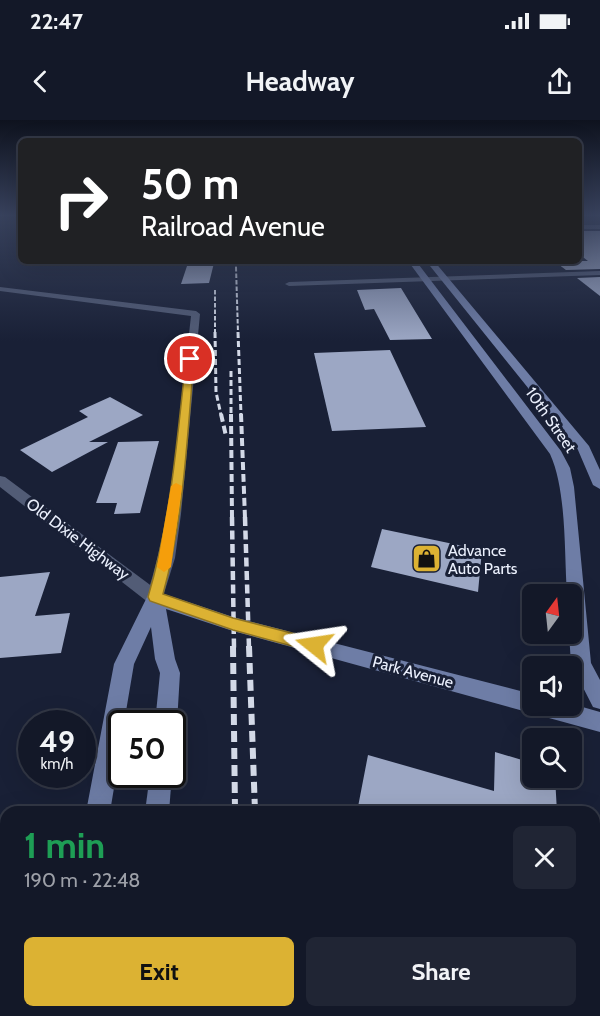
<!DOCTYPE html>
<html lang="en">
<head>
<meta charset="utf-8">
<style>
  body { margin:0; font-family:Cabin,sans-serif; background:#202534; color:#f1f3f6; height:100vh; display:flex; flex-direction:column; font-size:22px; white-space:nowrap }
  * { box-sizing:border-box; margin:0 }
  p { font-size:20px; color:#9da0a8 }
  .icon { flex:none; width:33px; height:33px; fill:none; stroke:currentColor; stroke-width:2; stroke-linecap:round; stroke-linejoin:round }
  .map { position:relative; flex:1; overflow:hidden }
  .side { position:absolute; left:0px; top:686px; width:600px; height:212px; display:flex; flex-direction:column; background:#131828; border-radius:18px 18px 0 0; box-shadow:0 6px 24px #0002,0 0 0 2px #323745 }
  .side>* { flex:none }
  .guide { position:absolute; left:18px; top:18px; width:564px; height:126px; border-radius:9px; box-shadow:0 6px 24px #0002,0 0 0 2px #323745; background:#202124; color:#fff; overflow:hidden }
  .needle { width:39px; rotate:15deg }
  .controls { position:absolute; left:522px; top:464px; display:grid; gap:12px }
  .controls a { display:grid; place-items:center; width:60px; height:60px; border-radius:9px; background:#131828; box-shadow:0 6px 24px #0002,0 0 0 2px #323745; font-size:30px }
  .speed { position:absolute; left:18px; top:590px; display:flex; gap:12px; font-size:30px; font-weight:700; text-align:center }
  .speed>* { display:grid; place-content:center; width:78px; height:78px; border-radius:50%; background:#131828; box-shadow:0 6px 24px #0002,0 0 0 2px #323745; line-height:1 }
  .speed small { font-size:15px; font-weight:400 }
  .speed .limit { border:3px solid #111; border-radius:9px; background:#fff; color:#111 }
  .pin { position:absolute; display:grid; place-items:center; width:51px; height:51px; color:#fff; margin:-26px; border:3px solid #fff; border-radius:50%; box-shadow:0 2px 6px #0007 }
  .me { position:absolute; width:66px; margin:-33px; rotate:285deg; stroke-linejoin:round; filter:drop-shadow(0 0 4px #0008) }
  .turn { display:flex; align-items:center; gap:21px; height:126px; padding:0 24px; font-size:27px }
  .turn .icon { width:78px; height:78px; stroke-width:2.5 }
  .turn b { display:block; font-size:42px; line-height:51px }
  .round { display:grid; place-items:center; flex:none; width:63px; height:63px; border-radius:9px; background:#202534 }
  .head { display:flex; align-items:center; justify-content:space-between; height:102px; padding:0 24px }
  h1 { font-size:36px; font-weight:800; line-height:45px; color:#1e9e55 }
  .button { display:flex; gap:12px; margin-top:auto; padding:12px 24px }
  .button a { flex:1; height:69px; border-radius:9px; background:#dcb233; color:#111; font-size:24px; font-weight:800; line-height:69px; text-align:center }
  .button a+a { background:#202534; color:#f1f3f6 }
  .status { display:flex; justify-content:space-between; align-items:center; height:42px; padding:0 30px; background:#131828; direction:ltr }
  .status svg { height:16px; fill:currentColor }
  header { display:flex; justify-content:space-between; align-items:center; height:78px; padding:0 24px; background:#131828; font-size:27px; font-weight:800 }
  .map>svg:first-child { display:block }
  .building { fill:#9ca7c4 }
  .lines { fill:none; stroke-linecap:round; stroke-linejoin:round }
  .minor { fill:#525c76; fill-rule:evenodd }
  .tertiary { fill:#525c76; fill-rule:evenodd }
  .secondary { fill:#6e7da6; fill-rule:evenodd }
  .rail-far6 { stroke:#d3d9e7; stroke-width:1.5; stroke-dasharray:4 1.5; stroke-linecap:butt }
  .rail-far5 { stroke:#d3d9e7; stroke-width:2; stroke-dasharray:4.5 2; stroke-linecap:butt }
  .rail-far4 { stroke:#d3d9e7; stroke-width:3; stroke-dasharray:6 3; stroke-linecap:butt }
  .rail-far3 { stroke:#d3d9e7; stroke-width:4; stroke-dasharray:8 4; stroke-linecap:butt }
  .rail-far2 { stroke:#d3d9e7; stroke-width:4.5; stroke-dasharray:9 4.5; stroke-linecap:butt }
  .rail-far1 { stroke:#d3d9e7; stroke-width:6; stroke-dasharray:11 6; stroke-linecap:butt }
  .rail { stroke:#d3d9e7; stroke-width:8; stroke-dasharray:14 8; stroke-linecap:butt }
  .route { fill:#dcb233; stroke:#8f7421; stroke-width:1.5 }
  .slow { fill:#f59e0b }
  .labels { text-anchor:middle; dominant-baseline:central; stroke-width:6; stroke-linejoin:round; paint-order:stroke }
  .street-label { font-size:16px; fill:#ebf0fd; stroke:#192036 }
  .poi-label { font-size:16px; fill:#ebf0fd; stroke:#192036; text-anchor:start }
</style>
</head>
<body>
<div class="status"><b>22:47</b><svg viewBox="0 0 49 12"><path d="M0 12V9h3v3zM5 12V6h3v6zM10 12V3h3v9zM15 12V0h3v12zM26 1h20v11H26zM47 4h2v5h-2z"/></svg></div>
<header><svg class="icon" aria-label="back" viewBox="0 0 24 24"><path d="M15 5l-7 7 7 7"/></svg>Headway<svg class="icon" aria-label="share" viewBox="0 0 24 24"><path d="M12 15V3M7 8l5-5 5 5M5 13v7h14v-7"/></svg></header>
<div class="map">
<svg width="600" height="896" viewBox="0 0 600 896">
  <rect width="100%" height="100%" fill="#192036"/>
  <g class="building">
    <polygon points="579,111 600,111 600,149 566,150 554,141 588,141 579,134"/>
    <polygon points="188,143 214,143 209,163 181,164"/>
    <polygon points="600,157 600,176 577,158"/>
    <polygon points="401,168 432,219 390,220 374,189 365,190 357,170"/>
    <polygon points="390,230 426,307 332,311 314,233"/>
    <polygon points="110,277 143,295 89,322 108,322 52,352 20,330 88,297 79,291"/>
    <polygon points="159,321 140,393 114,394 117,383 96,383 118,322"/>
    <polygon points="382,409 482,430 478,472 371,447"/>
    <polygon points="50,452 35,496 70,493 61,533 0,538 0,457"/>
    <polygon points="495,632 532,643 532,657 555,657 557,692 357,692 368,635 494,671"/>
  </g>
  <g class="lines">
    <g class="minor">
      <rect x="579" y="105" width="21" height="4"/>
      <polygon points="600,151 600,155 289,166 285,164 289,162"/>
      <path d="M0 167 196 191 200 194 181 394 175 438 161 483 155 485 149 483 146 478C175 388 180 290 191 196L0 171Z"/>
    </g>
    <polygon class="tertiary" points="0,356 5,357 161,473 164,478 161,483 155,485 149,483 0,367"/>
    <g class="secondary">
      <path d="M408 141H416L561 331 570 348 574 367 591 543 600 560V589L593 587 571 544 569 513H572V474H567C564 433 567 371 550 334Z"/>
      <polygon points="426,141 434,141 589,326 600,350 600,369 593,365 578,330"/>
      <polygon points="155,471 233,497 532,574 532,585 572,584 600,592 600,612 233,511 166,489 175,539 180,553 177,603 172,610 172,603 155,603 160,553 155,539 151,507 134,544 124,603 122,603 122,620 110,692 86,692 114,544 149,473"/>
      <polygon points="150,654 172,654 169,692 145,692"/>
      <polygon points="50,891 80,891 79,896 49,896"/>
      <rect x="124" y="891" width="30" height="5"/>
    </g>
    <polyline class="rail-far6" points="236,141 236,148"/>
    <g class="rail-far5">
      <polyline points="236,147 238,213"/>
      <polyline points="215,170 215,213"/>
    </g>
    <g class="rail-far4">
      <polyline points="215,212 216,272 221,295"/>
      <polyline points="238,212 241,295"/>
      <polyline points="231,251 231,295"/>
    </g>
    <g class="rail-far3">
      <polyline points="221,294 226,316"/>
      <polyline points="231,294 232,398"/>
      <polyline points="241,294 245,398"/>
    </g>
    <g class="rail-far2">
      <polyline points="232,397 234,528"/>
      <polyline points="245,397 249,528"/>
    </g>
    <g class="rail-far1">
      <polyline points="233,526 235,691"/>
      <polyline points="249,526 255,691"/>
    </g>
    <g class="rail">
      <polyline points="237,891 237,896"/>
      <polyline points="262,891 262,896"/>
    </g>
  </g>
  <linearGradient id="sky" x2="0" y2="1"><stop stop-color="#0e121e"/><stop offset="0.43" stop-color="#38425d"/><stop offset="1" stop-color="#38425d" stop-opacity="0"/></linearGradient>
  <rect width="600" height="221" fill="url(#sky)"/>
  <path class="route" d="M190 236 194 239C187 318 184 398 163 474L233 498 319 520 322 525 319 530 314 532 233 510 150 481 148 477C171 400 177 319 186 239Z"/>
  <polygon class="slow" points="176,363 182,366 171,447 164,452 157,447 171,366"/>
  <defs>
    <symbol id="shop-square" viewBox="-11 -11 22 22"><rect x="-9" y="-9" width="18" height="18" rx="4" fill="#dcb233" stroke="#192036"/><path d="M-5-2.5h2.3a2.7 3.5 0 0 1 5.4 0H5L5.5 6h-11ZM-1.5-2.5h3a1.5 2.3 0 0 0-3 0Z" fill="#111"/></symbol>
  </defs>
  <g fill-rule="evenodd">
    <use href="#shop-square" x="410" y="422" width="33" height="33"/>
  </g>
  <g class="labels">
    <g class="street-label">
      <text transform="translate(551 300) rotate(55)">10th Street</text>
      <text transform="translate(78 419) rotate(37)">Old Dixie Highway</text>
      <text transform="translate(413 552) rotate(15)">Park Avenue</text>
    </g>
    <g class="poi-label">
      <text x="448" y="430">Advance<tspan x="448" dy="18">Auto Parts</tspan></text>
    </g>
  </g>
</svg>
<div class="controls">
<a><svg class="needle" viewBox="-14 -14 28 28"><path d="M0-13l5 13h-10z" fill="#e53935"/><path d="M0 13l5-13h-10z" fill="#9da0a8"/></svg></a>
<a><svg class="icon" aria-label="sound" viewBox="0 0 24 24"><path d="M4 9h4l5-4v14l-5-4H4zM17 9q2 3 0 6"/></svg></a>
<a><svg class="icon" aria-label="search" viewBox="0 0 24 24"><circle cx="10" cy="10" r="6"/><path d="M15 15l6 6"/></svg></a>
</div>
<div class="speed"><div>49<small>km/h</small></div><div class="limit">50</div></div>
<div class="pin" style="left:190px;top:239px;background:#d93025"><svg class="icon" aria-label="arrive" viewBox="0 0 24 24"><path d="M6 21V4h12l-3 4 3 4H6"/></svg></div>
<svg class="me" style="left:314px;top:525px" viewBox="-20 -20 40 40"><path d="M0-17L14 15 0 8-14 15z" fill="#dcb233" stroke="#fff" stroke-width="4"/></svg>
<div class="guide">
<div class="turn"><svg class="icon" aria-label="right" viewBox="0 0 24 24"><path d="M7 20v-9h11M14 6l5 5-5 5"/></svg><div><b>50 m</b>Railroad Avenue</div></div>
</div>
<section class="side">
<div class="head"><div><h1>1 min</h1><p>190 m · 22:48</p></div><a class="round"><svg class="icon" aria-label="close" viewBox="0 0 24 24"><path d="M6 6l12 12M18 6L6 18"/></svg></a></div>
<div class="button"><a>Exit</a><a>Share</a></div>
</section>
</div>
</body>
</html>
